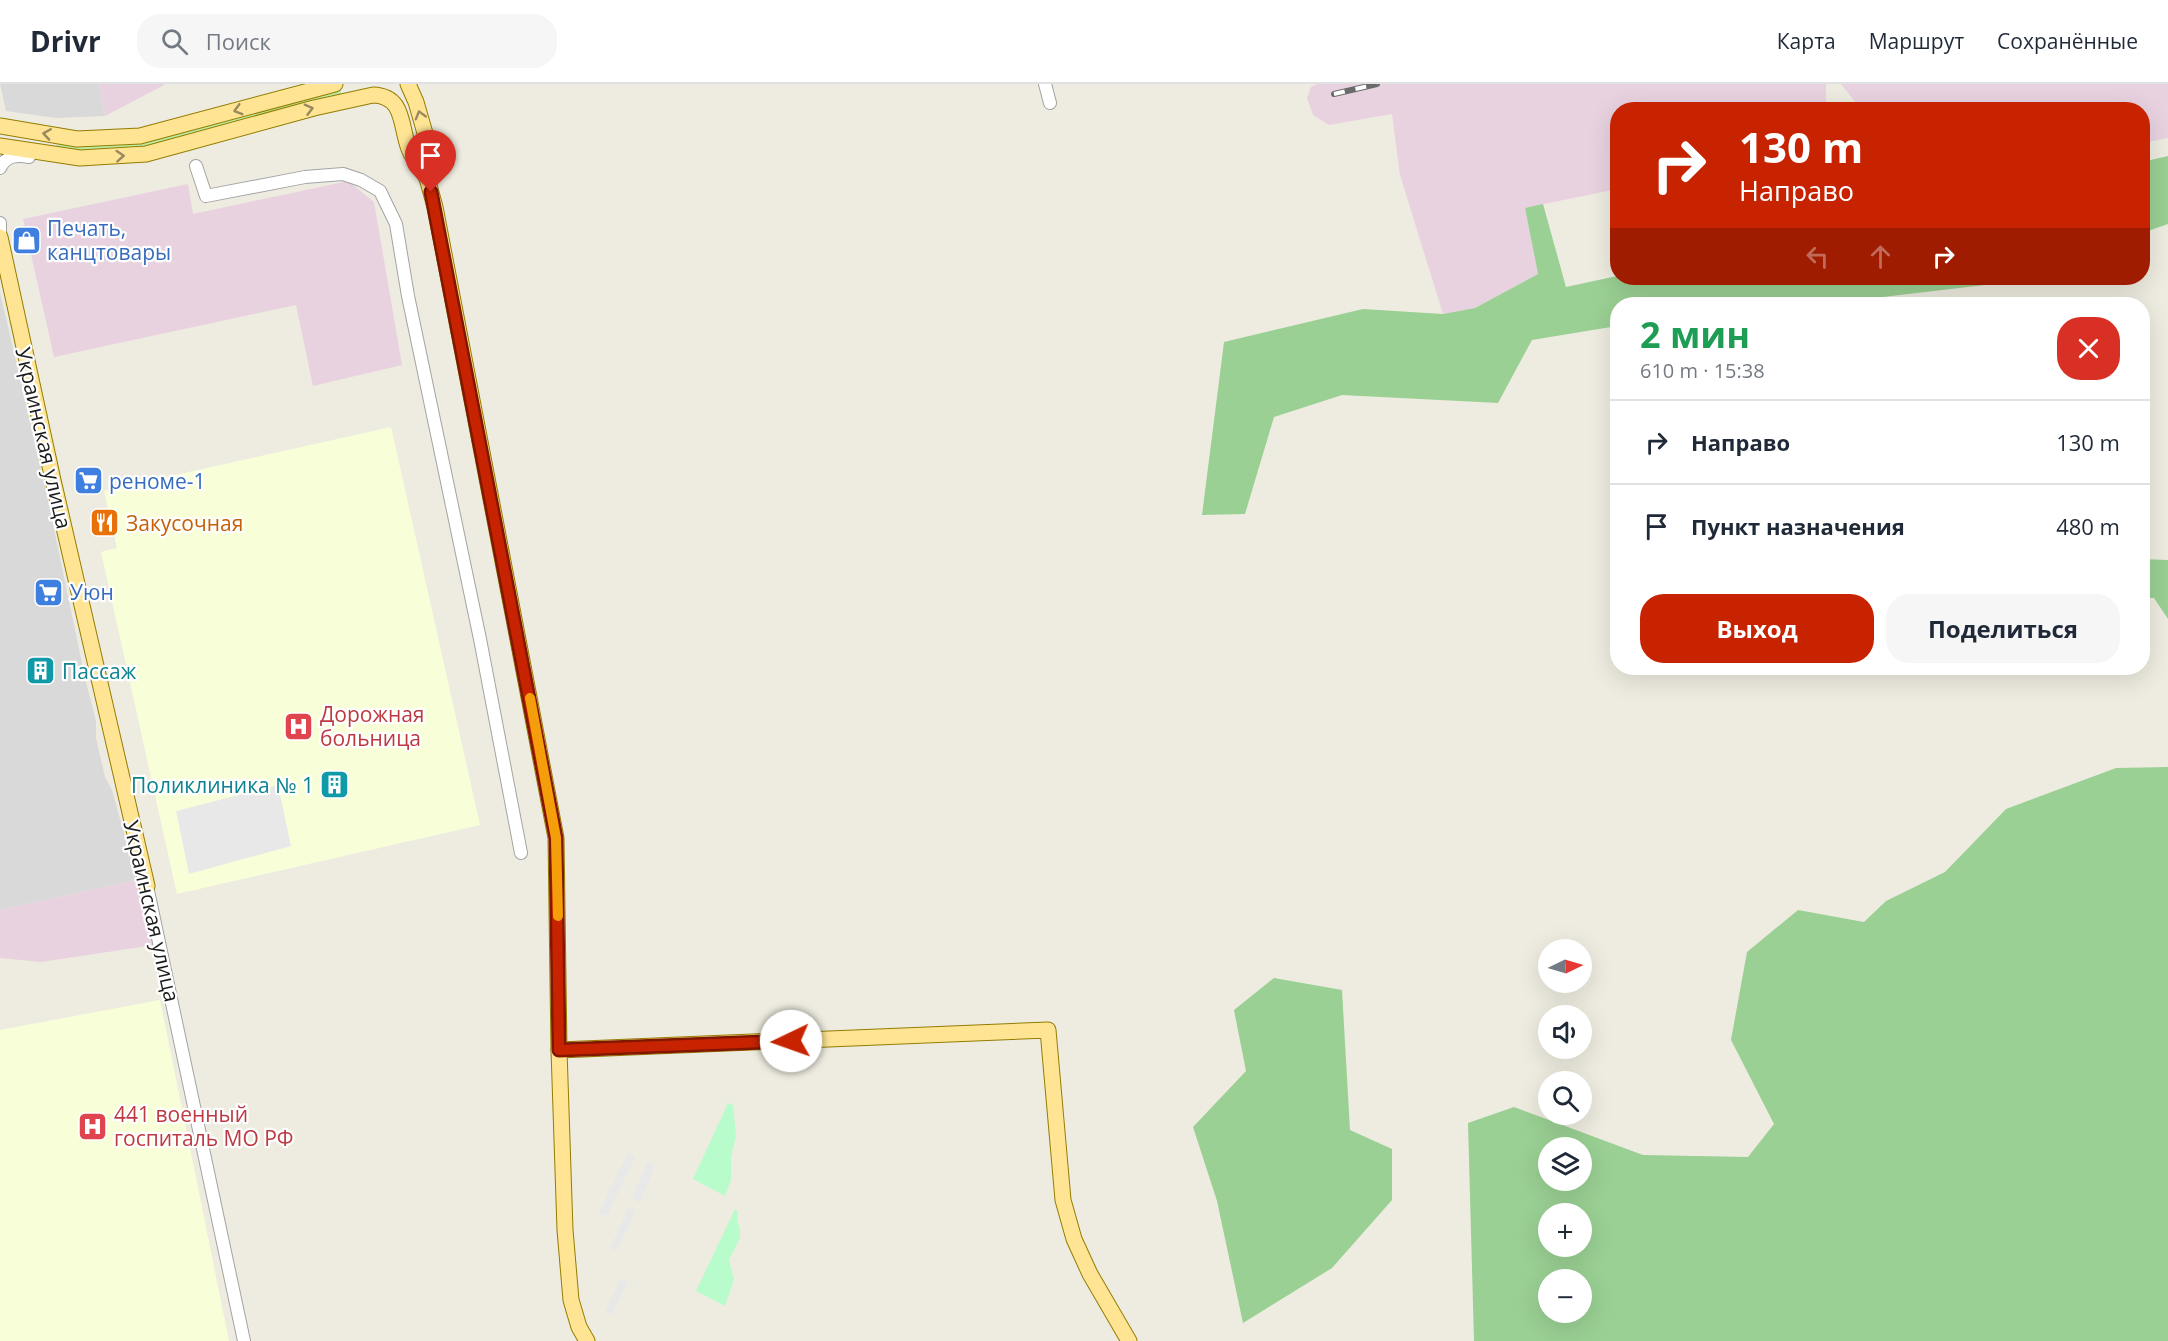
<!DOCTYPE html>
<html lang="ru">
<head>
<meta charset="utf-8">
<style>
  body { margin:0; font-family:"Open Sans",sans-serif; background:#f6f6f7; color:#1f2937; height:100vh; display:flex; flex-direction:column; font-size:22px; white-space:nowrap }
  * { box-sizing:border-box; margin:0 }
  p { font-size:20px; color:#747a83 }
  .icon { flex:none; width:33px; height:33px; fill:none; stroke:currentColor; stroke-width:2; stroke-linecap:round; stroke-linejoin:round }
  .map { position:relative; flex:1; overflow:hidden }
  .details { position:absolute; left:1610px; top:213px; width:540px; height:378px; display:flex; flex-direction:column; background:#fff; border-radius:24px; box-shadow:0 6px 24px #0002 }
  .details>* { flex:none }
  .banner { position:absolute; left:1610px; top:18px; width:540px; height:183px; border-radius:24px; box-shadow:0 6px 24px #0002; background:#c72300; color:#fff; overflow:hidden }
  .needle { width:39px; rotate:85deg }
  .fabs { position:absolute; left:1538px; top:855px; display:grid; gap:12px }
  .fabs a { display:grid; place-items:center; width:54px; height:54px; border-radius:50%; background:#fff; box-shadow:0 6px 24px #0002; font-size:30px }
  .pin { position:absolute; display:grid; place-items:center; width:51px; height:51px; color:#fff; margin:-62px -26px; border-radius:50% 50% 50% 0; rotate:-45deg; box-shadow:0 0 6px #0007 }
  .pin .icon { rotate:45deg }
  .me { position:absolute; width:66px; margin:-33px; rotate:267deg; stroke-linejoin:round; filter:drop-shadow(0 0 4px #0008) }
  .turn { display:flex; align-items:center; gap:21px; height:126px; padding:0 30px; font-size:27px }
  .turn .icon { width:78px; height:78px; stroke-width:2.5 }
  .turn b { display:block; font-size:42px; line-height:51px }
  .lanes { display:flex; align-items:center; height:57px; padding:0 30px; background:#0003; justify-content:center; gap:30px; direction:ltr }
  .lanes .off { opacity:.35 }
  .round { display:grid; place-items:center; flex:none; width:63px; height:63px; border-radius:24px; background:#f6f6f7 }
  .overview { display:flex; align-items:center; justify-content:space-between; height:102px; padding:0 30px }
  h1 { font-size:36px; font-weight:700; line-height:45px; color:#1e9e55 }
  .cta { display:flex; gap:12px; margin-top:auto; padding:12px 30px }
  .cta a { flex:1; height:69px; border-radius:24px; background:#c72300; color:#fff; font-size:24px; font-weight:700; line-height:69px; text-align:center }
  .cta a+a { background:#f6f6f7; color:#1f2937 }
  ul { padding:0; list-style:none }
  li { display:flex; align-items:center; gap:18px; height:84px; padding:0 30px; border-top:2px solid #e0e1e3 }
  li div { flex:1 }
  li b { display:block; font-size:22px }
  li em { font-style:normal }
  header { display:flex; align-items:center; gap:36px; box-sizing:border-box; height:84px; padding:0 30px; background:#fff; border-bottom:2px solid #e0e1e3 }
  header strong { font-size:28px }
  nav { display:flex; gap:33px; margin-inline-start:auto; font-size:21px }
  .search { width:420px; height:54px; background:#f6f6f7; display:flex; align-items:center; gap:15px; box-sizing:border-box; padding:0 21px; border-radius:24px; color:#747a83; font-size:22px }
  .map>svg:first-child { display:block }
  .residential { fill:#dad9d9 }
  .industrial { fill:#e8d2e0 }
  .education { fill:#f8ffd8 }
  .grass { fill:#baeca3 }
  .forest { fill:#9ad093; fill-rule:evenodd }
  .park { fill:#b9fccb }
  .parking { fill:#e8e8e8 }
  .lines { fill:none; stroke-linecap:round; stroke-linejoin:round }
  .minor-casing { stroke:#a3a3a3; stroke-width:14 }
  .major-casing { stroke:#937d00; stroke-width:17 }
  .minor { stroke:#fff; stroke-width:12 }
  .major { stroke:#ffe494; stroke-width:15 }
  .rail-casing { stroke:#6a6a6a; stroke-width:6 }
  .rail { stroke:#fff; stroke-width:4; stroke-dasharray:11; stroke-linecap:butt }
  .oneway { stroke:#998a5e }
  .route-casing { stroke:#811700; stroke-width:15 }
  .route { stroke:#c72300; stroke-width:10 }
  .slow { stroke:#f59e0b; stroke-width:10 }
  .labels { text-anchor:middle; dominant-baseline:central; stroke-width:4.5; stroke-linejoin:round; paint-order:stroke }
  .shop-label { font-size:21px; fill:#366cbe; stroke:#fff; text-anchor:start }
  .street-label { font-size:21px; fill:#1c1c1c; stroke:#fff }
  .food-label { font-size:21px; fill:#c56008; stroke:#fff; text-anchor:start }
  .culture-label { font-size:21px; fill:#0d838f; stroke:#fff; text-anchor:start }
  .health-label { font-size:21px; fill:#be3a42; stroke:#fff; text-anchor:start }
</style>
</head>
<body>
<header>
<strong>Drivr</strong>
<div class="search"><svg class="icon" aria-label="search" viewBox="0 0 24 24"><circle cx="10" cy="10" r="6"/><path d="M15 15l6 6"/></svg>Поиск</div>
<nav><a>Карта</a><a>Маршрут</a><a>Сохранённые</a></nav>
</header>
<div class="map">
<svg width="2168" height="1257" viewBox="0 0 2168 1257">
  <rect width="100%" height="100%" fill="#eeece0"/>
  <g class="residential">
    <polygon points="0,0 99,0 105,32 56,34 6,27"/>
    <polygon points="0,208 45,402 86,598 96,637 96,654 105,693 112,706 137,796 0,826"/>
  </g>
  <g class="industrial">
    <polygon points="99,0 166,0 105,32"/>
    <polygon points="1317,0 1826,0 1826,25 1617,26 1617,105 1525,124 1538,190 1475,224 1443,230 1400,91 1392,30 1329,41 1313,31 1307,14 1311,3"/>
    <polygon points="1841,0 2168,0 2168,54 2142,59 2142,26 1861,25"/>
    <polygon points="348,97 374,118 402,281 313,302 296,221 54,273 23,135 188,100 193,130"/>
    <polygon points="137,796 144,810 154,861 41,878 0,874 0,826"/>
  </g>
  <g class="education">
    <polygon points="391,343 480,741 177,810 101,468 117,464 104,407"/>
    <polygon points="160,916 229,1257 0,1257 0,946"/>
  </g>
  <polygon class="grass" points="340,6 342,11 143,64 78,67 56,64 57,59 86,62 142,59"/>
  <g class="forest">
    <polygon points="2168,72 2168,140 2142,149 2142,78"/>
    <polygon points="1543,120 1566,203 1617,192 1617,194 2018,194 2002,199 1823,220 1617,220 1617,242 1532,256 1498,319 1342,311 1274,333 1245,430 1202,431 1224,258 1363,225 1443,230 1475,224 1538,190 1525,124"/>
    <polygon points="2142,475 2168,476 2168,535 2154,514 2142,514"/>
    <path d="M2168 683V1257H1474L1468 1039 1514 1023 1643 1071 1748 1073 1774 1040 1731 956 1747 868 1798 826 1864 838 1886 817 1945 788 2006 725 2116 684ZM1548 1064H1581V1096H1548ZM1548 1130H1581V1162H1548ZM1548 1196H1581V1228H1548Z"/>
    <polygon points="1274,894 1342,906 1350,1046 1392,1065 1392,1116 1332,1184 1243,1239 1217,1117 1193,1043 1246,987 1234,926"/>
  </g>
  <g class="park">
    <polygon points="728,1019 733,1021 736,1052 731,1073 731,1096 725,1112 693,1095"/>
    <polygon points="735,1125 738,1128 737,1136 740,1145 740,1154 729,1176 734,1196 725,1222 696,1207"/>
  </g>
  <g class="parking">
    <polygon points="278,701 291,762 189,790 176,727"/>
    <polygon points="628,1069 635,1073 607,1132 599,1129"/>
    <polygon points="647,1079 655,1082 639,1119 632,1115"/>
    <polygon points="629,1123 636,1126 617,1167 610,1164"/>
    <polygon points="621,1194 628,1197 612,1231 605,1228"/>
  </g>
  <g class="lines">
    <defs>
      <g id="minor">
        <polyline points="1045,0 1050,19"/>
        <polyline points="196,82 206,112 305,93 343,90 361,96 380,107 396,140 408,212 480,555 521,769"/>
        <path d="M0 84C6 71 17 71 29 73"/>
        <polyline points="0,139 0,155"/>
        <polyline points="147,802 244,1257"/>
      </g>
      <g id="major">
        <polyline points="408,0 416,18 429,63 427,94 435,123 556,754 559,966 565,1146 571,1216 579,1243 587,1257"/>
        <polyline points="0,42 77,55 140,52 335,0"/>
        <path d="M0 62 80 74 146 70 314 24 373 11C405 12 400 42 409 65 413 75 421 85 427 94"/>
        <polyline points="0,153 53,396 147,802"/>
        <polyline points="559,966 1048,946 1063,1116 1074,1155 1090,1190 1129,1257"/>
      </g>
    </defs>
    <use href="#minor" class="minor-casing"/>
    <use href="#major" class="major-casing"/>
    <use href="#minor" class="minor"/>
    <use href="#major" class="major"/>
    <defs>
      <polyline id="rail" points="1334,10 1377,0"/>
    </defs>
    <use href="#rail" class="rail-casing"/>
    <use href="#rail" class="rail"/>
  </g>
  <defs><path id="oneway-chevron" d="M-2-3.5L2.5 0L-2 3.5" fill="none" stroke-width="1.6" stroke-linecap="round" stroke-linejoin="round" transform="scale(1.5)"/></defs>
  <g class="oneway">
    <use href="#oneway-chevron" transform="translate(309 25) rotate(-15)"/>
    <use href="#oneway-chevron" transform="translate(238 26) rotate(164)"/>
    <use href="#oneway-chevron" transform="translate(420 31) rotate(-106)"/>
    <use href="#oneway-chevron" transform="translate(47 50) rotate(-171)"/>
    <use href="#oneway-chevron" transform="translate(120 72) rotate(-4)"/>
  </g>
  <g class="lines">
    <defs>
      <polyline id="route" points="431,108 556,754 559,966 791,957"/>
    </defs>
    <use href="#route" class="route-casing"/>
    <use href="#route" class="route"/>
    <polyline class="slow" points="530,614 556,754 558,832"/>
  </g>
  <defs>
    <symbol id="shop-square" viewBox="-11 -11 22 22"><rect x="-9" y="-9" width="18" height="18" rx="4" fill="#3f7fe0" stroke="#fff"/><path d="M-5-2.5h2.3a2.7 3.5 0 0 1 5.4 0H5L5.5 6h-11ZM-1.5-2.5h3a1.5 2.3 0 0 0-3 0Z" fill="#fff"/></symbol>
    <symbol id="supermarket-square" viewBox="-11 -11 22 22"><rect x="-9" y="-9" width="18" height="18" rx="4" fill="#3f7fe0" stroke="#fff"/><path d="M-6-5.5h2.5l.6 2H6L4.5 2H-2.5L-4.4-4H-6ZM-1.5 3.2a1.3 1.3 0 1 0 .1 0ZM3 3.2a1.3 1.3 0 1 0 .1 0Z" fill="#fff"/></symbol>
    <symbol id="restaurant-square" viewBox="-11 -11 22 22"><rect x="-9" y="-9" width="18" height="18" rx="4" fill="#e8710a" stroke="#fff"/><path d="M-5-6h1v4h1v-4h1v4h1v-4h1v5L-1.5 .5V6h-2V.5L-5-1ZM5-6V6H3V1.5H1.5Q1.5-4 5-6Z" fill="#fff"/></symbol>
    <symbol id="building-square" viewBox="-11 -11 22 22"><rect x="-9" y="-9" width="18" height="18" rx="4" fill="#0f9aa8" stroke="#fff"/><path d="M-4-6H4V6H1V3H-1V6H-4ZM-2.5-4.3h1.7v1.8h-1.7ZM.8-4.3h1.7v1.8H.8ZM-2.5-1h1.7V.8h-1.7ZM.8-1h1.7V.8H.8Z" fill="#fff"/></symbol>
    <symbol id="hospital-square" viewBox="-11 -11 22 22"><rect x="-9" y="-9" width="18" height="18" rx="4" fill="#e0444e" stroke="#fff"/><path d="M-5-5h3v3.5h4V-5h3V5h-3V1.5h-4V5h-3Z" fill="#fff"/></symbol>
  </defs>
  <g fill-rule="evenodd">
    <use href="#shop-square" x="10" y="140" width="33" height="33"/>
    <use href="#supermarket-square" x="72" y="380" width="33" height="33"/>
    <use href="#restaurant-square" x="88" y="422" width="33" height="33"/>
    <use href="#supermarket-square" x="32" y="492" width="33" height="33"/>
    <use href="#building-square" x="24" y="570" width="33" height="33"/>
    <use href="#hospital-square" x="282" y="626" width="33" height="33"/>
    <use href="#building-square" x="318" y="684" width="33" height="33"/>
    <use href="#hospital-square" x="76" y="1026" width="33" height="33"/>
  </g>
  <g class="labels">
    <g class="shop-label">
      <text x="47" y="144">Печать,<tspan x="47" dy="24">канцтовары</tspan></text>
      <text x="109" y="397">реноме-1</text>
      <text x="70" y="508">Уюн</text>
    </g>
    <g class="street-label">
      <text transform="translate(44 354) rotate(77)">Украинская улица</text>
      <text transform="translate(152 827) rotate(77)">Украинская улица</text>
    </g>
    <g class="food-label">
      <text x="126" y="439">Закусочная</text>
    </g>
    <g class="culture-label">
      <text x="62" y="587">Пассаж</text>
      <text x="314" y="701" text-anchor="end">Поликлиника № 1</text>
    </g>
    <g class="health-label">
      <text x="320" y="630">Дорожная<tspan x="320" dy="24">больница</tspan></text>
      <text x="114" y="1030">441 военный<tspan x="114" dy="24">госпиталь МО РФ</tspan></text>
    </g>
  </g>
</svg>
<div class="fabs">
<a><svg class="needle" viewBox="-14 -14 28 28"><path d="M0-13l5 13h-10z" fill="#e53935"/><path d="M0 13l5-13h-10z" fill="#747a83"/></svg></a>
<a><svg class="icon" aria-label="sound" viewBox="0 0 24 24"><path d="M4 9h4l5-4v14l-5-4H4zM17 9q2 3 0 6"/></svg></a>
<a><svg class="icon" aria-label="search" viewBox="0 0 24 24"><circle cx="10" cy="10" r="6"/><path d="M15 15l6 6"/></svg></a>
<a><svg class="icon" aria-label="layers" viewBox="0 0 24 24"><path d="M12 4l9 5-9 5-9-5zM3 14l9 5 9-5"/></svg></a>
<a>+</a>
<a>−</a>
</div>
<div class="pin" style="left:431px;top:108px;background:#d93025"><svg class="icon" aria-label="arrive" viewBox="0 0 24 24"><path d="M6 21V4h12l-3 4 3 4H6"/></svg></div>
<svg class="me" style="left:791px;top:957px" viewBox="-20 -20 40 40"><circle r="19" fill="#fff"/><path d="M0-13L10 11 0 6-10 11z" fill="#c72300"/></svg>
<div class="banner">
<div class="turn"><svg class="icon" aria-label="right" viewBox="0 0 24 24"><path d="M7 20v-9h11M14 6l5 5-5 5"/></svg><div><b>130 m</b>Направо</div></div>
<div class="lanes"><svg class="icon off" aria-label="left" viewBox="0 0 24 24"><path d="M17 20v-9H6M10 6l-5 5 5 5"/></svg><svg class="icon off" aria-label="ahead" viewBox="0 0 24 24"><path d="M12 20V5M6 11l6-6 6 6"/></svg><svg class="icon" aria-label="right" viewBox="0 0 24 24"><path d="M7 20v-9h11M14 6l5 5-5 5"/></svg></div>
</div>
<section class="details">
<div class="overview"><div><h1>2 мин</h1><p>610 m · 15:38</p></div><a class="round" style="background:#d93025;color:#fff"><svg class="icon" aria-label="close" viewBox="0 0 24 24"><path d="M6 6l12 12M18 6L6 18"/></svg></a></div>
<ul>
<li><svg class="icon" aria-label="right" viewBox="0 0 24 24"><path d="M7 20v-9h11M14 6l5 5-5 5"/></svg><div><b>Направо</b></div><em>130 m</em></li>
<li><svg class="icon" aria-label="arrive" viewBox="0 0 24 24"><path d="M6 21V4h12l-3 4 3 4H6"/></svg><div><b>Пункт назначения</b></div><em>480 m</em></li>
</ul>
<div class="cta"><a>Выход</a><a>Поделиться</a></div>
</section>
</div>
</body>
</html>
